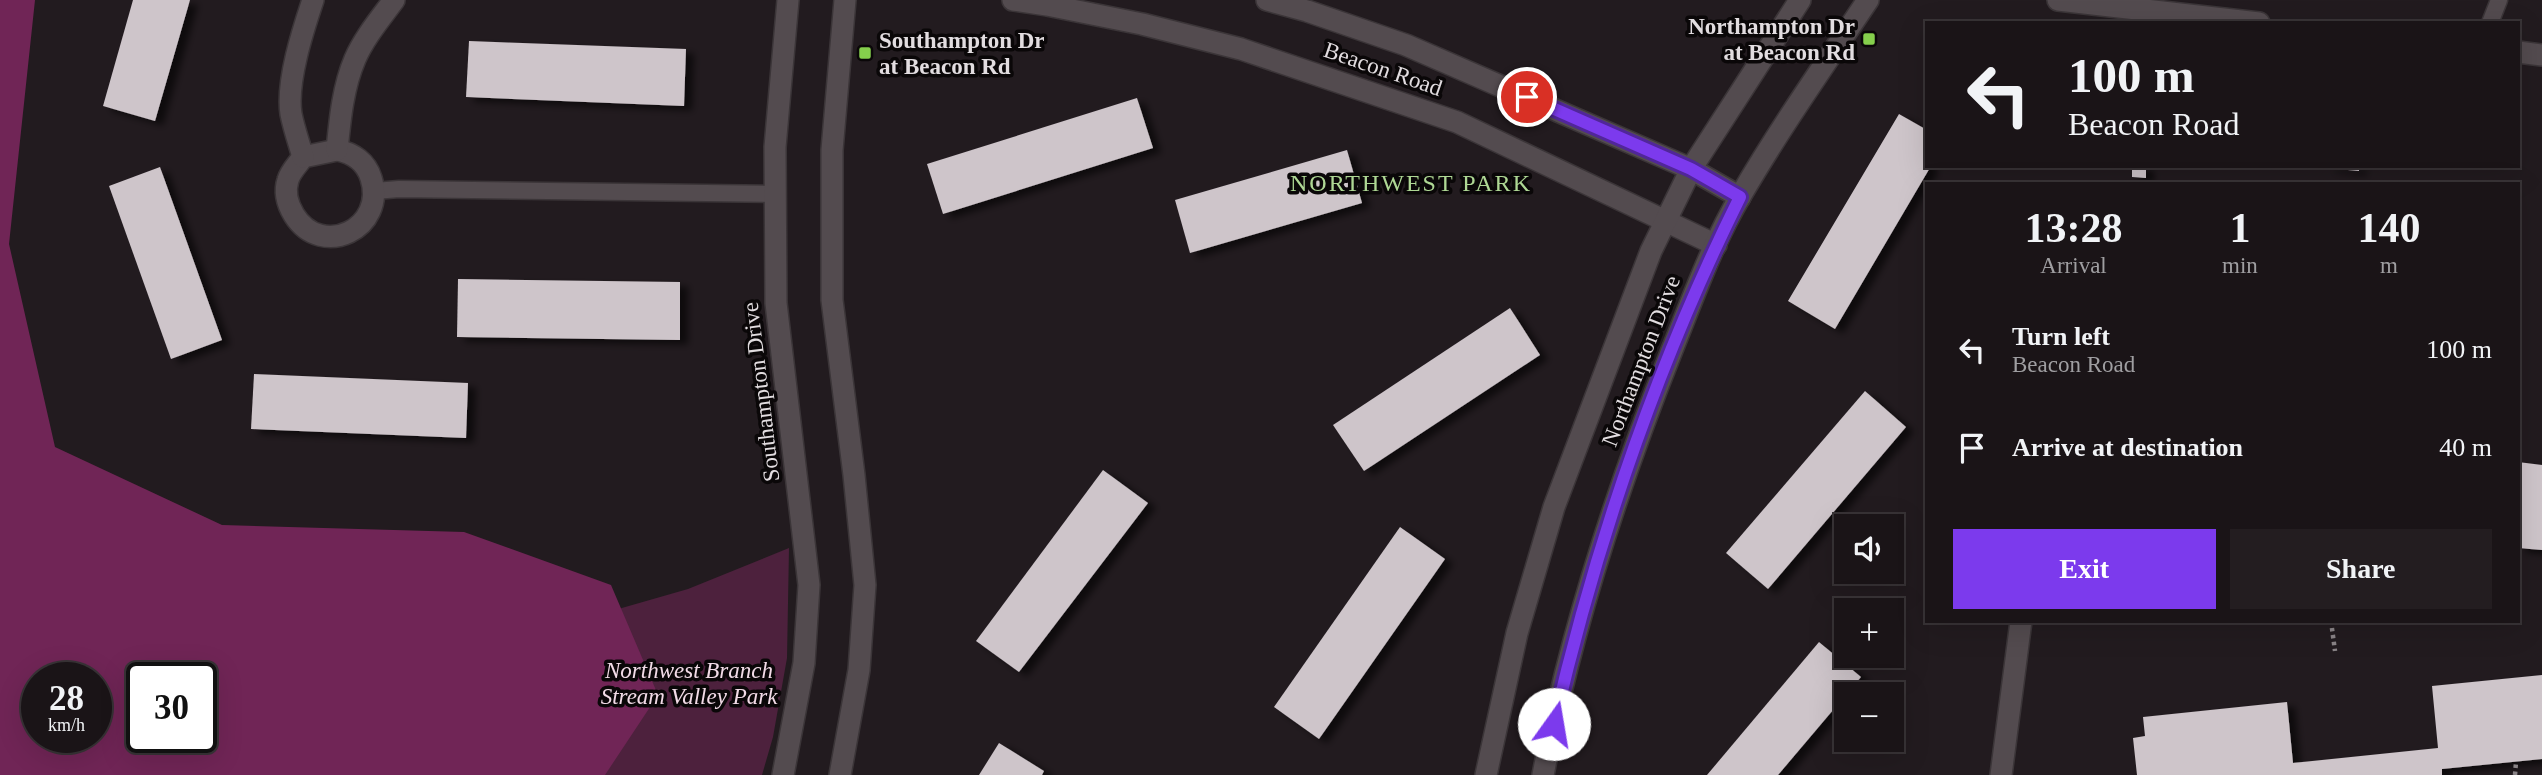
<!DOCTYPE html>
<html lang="en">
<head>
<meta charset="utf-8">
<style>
  body { margin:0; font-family:"Times New Roman",serif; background:#231d20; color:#f1f3f6; height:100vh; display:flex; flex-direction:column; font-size:26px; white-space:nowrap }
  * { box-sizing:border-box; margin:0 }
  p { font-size:23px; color:#9f9ea1 }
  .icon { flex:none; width:38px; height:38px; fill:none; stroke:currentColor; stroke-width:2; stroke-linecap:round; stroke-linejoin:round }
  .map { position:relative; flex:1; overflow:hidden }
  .side { position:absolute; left:1925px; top:182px; width:595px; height:441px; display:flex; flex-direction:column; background:#1a1417; border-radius:0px; box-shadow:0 7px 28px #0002,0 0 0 2px #383336 }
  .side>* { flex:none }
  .banner { position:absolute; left:1925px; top:21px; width:595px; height:147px; border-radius:0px; box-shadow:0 7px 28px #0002,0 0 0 2px #383336; background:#1a1417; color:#f1f3f6; overflow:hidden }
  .controls { position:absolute; left:1834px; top:514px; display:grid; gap:14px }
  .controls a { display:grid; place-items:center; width:70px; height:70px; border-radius:0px; background:#1a1417; box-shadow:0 7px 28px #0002,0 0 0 2px #383336; font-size:35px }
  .speed { position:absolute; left:21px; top:662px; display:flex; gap:14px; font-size:35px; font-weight:700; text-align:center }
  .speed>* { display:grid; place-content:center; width:91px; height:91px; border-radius:50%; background:#1a1417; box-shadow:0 7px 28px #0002,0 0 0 2px #383336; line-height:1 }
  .speed small { font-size:18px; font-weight:400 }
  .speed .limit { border:4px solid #111; border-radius:10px; background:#fff; color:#111 }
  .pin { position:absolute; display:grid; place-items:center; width:60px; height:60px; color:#fff; margin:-30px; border:4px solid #fff; border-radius:50%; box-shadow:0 2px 7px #0007 }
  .me { position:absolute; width:77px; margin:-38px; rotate:13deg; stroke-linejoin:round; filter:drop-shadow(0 0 5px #0008) }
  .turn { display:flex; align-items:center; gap:24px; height:147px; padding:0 28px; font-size:32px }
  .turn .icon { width:91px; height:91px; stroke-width:2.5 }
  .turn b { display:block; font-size:49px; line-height:60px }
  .eta { display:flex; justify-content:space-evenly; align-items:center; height:119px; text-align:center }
  .eta b { font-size:42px; font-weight:700; line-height:49px }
  .primary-button { display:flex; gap:14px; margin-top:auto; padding:14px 28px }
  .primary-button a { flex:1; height:80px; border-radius:0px; background:#7c3aed; color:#fff; font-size:28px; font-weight:700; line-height:80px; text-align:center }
  .primary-button a+a { background:#231d20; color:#f1f3f6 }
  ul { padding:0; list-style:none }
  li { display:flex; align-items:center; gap:21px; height:98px; padding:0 28px }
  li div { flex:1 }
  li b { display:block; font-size:26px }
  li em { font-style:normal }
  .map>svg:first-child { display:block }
  .green { fill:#4d213d; fill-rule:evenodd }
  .forest { fill:#702556; fill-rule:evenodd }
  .building { fill:#cec5ca; filter:url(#shadow) }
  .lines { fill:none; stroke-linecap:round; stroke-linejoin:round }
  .lane-casing { stroke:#3b3538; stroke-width:19 }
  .street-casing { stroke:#3b3538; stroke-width:24 }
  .path { stroke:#8a8487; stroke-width:4.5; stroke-dasharray:3.5 3.5; stroke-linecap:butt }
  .lane { stroke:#534b4f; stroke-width:16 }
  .street { stroke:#534b4f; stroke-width:21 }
  .route-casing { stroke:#51269a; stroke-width:18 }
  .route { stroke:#7c3aed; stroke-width:12 }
  .poi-dot { fill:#85cf4c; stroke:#0a0708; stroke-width:2.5 }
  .labels { text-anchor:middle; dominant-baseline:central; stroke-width:7; stroke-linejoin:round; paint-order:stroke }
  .poi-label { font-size:23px; font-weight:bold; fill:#e2dde0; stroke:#0a0708; text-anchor:end }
  .street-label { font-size:23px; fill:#e2dde0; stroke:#0a0708 }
  .park-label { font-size:23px; font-style:italic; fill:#f2dbe7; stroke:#0a0708 }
  .neighbourhood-label { font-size:24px; letter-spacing:2px; fill:#aed794; stroke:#0a0708 }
</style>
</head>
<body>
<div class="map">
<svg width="2542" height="775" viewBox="0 0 2542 775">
  <defs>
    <filter id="shadow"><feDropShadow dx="8" dy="4.5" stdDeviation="3.5" flood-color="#0009"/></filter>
  </defs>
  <rect width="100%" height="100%" fill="#221b1f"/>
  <path class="green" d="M789 548 787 658 773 737 762 775H0V605L594 616 688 589ZM37 677H96V737H37ZM142 677H201V737H142Z"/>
  <path class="forest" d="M0 0H35L9 244 55 447 222 525 464 532 611 585 658 695 605 775H0ZM37 677H96V737H37ZM142 677H201V737H142Z"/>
  <g class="building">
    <polygon points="133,0 190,0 155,121 103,106"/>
    <polygon points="469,41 686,49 684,106 466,97"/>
    <polygon points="1137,98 1153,148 943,214 927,164"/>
    <polygon points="1899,114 1927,130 1927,166 1931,166 1835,329 1788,301"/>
    <polygon points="1347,150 1362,203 1190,253 1175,200"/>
    <polygon points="2132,166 2146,166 2146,178 2132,177"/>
    <polygon points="2327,166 2359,166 2359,171 2326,168"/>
    <polygon points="160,167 222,340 171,359 109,186"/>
    <polygon points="458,279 680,282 680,340 457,337"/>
    <polygon points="1510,308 1540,355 1364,471 1333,425"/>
    <polygon points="254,374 468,383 466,438 251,429"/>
    <polygon points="1865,391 1906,427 1768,589 1726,553"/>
    <polygon points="2518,462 2542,465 2542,550 2518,548"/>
    <polygon points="1103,470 1148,503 1019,672 976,641"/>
    <polygon points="1400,527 1445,559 1319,739 1274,707"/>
    <polygon points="1819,642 1861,677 1778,775 1707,775"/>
    <polygon points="2542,675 2542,759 2442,769 2442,775 2137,775 2133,738 2145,736 2143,717 2287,702 2293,763 2438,748 2432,686"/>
    <polygon points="999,743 1044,771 1042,775 979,775"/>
  </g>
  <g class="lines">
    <defs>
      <g id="lane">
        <polyline points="2490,23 2499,0"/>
        <polyline points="375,191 399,189 775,194"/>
      </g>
      <g id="street">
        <polyline points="1013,0 1047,5 1142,24 1241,49 1457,122 1716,245"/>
        <polyline points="1267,0 1307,11 1406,45 1691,169 1740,197"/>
        <polyline points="2058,0 2259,23"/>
        <polyline points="2518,52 2542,55"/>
        <path d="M337 150C353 153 366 162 371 178 387 228 322 260 294 215 288 205 284 192 288 180 290 172 298 164 303 157Z"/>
        <path d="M337 150C340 119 343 87 355 59 364 38 380 19 394 0"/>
        <path d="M303 157C299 143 294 129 291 114 286 82 303 30 313 0"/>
        <polyline points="783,775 804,663 809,585 776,303 775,147 788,0"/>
        <polyline points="840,775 859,670 865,585 854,475 832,300 832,150 845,0"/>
        <polyline points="1486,775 1517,633 1554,507 1651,251 1691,169 1800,0"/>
        <path d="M1543 775C1571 629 1617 488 1672 350 1693 298 1712 244 1741 195 1780 128 1825 64 1868 0"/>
        <polyline points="2001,775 2021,621"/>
      </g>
    </defs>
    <use href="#lane" class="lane-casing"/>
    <use href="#street" class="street-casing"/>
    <g class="path">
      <polyline points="2331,621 2335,651"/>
      <polyline points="2515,775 2516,762"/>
    </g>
    <use href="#lane" class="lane"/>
    <use href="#street" class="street"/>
  </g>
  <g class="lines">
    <defs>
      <path id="route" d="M1527 97 1691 169 1740 197C1657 364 1596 543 1554 724"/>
    </defs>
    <use href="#route" class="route-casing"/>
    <use href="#route" class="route"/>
  </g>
  <g class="poi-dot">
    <rect x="1862" y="32" width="14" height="14" rx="3.5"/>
    <rect x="858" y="46" width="14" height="14" rx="3.5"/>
  </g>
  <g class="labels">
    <g class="poi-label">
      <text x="1855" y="26">Northampton Dr<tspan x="1855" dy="26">at Beacon Rd</tspan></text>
      <text x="879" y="40" text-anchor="start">Southampton Dr<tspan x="879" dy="26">at Beacon Rd</tspan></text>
    </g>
    <g class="street-label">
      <text transform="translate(1383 69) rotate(19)">Beacon Road</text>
      <text transform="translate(1641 361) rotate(-69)">Northampton Drive</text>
      <text transform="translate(761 392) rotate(-97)">Southampton Drive</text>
    </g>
    <g class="park-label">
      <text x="689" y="670">Northwest Branch<tspan x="689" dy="26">Stream Valley Park</tspan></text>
    </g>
    <g class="neighbourhood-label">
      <text x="1411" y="183">NORTHWEST PARK</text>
    </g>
  </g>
</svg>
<div class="controls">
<a><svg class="icon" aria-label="sound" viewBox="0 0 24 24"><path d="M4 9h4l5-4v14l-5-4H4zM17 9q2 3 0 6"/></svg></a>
<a>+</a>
<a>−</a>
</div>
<div class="speed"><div>28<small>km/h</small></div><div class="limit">30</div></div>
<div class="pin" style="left:1527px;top:97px;background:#d93025"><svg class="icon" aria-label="arrive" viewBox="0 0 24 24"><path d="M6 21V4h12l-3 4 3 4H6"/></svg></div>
<svg class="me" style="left:1554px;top:724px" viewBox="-20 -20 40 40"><circle r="19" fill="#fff"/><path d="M0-13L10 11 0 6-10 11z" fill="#7c3aed"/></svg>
<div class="banner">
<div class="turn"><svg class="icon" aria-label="left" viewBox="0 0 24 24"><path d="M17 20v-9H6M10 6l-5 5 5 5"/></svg><div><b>100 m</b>Beacon Road</div></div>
</div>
<section class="side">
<div class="eta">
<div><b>13:28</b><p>Arrival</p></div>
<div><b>1</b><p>min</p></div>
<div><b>140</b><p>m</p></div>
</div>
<ul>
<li><svg class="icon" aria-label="left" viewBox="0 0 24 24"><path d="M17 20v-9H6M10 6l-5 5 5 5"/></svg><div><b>Turn left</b><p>Beacon Road</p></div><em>100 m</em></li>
<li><svg class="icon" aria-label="arrive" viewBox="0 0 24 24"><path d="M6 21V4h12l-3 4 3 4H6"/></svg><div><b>Arrive at destination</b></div><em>40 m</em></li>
</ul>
<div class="primary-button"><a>Exit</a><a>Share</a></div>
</section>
</div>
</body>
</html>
